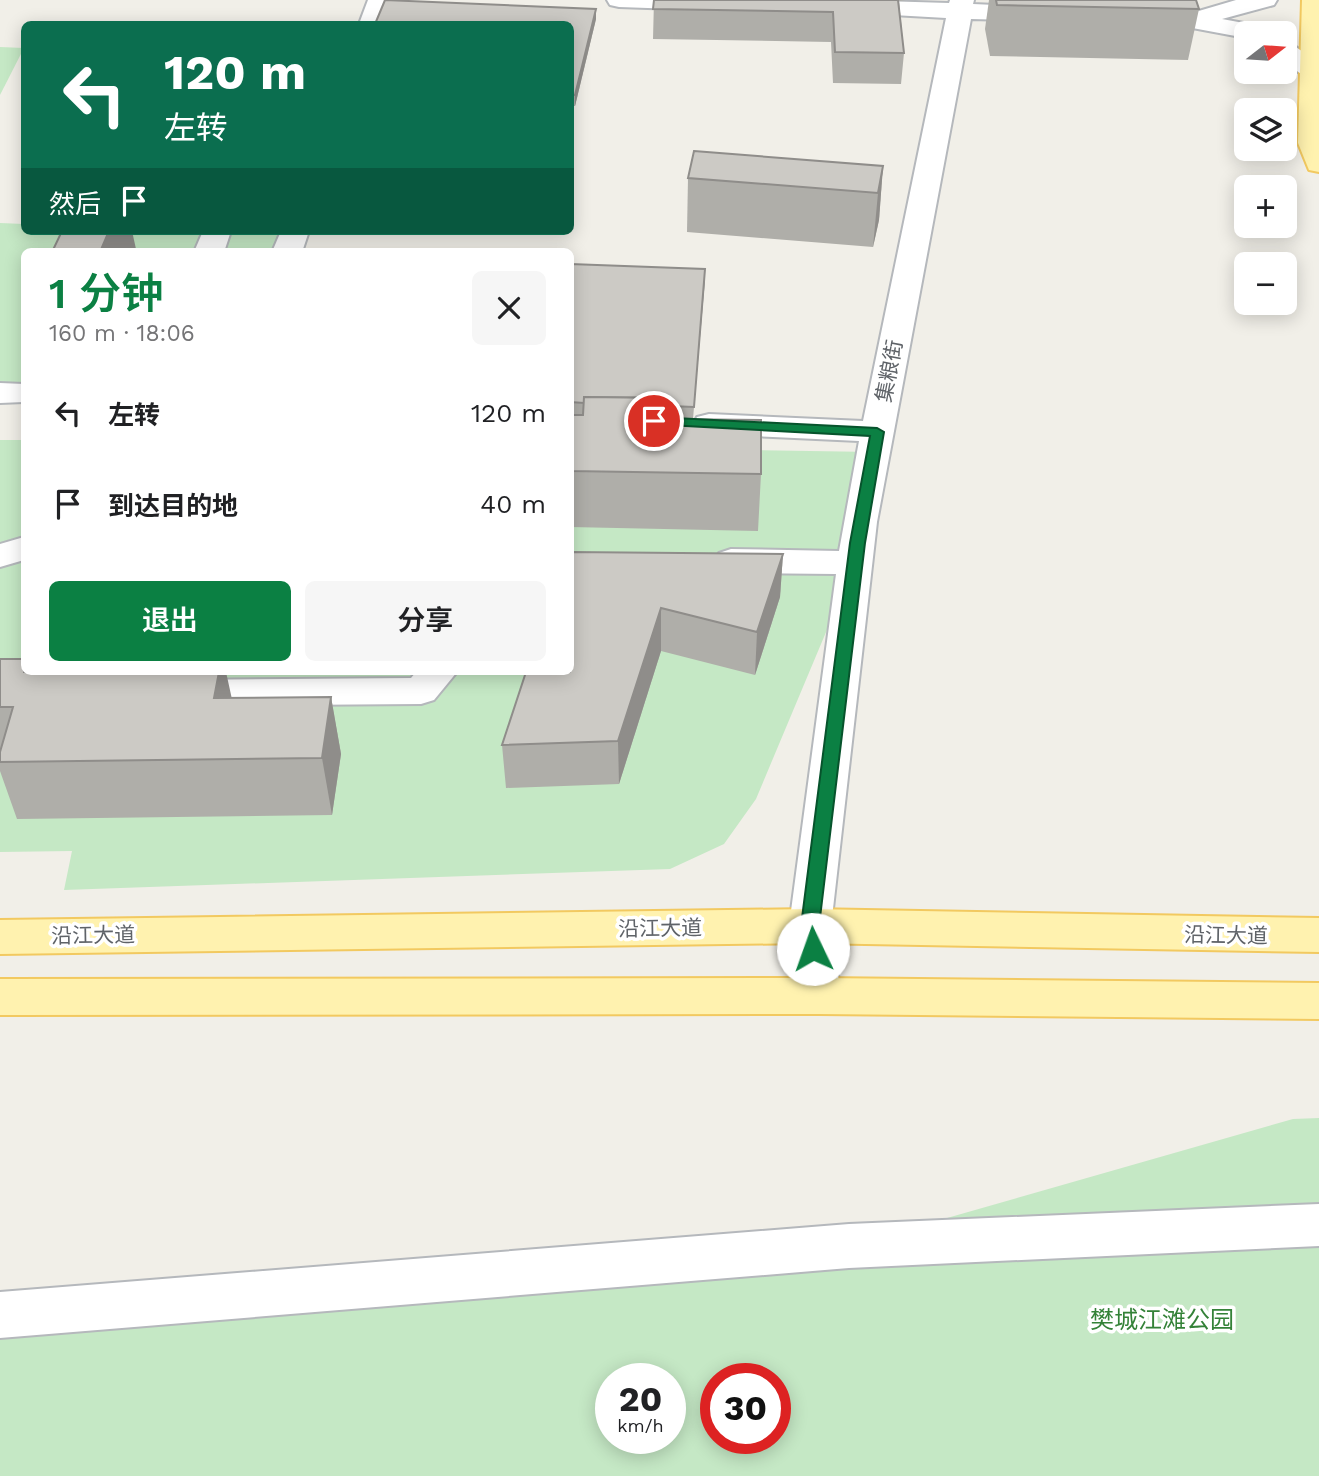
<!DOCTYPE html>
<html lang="zh">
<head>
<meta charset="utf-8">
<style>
  body { margin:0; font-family:"Work Sans","Noto Sans SC",sans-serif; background:#f6f6f6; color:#202124; height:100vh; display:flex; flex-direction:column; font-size:26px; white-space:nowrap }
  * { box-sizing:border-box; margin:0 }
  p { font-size:23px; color:#757577 }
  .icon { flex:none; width:38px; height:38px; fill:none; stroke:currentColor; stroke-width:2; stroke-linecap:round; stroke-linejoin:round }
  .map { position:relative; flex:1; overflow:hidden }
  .side { position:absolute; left:21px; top:248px; width:553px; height:427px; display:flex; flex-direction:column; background:#fff; border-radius:10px; box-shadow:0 4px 18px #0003 }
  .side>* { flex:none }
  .guide { position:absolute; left:21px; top:21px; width:553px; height:214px; border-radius:10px; box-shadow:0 4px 18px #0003; background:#0b6e4f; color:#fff; overflow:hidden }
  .needle { width:46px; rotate:73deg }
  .controls { position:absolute; left:1234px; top:21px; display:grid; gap:14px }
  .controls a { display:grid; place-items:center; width:63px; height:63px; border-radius:10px; background:#fff; box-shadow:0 4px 18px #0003; font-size:35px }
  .speed { position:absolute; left:595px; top:1363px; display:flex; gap:14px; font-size:35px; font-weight:700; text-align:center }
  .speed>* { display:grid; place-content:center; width:91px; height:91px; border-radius:50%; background:#fff; box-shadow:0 4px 18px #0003; line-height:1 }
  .speed small { font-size:18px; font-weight:400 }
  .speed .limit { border:10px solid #d22; background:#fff; color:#111 }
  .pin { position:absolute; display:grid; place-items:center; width:60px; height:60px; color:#fff; margin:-30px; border:4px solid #fff; border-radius:50%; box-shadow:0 2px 7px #0007 }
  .me { position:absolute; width:77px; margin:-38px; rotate:357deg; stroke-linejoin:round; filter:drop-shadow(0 0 5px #0008) }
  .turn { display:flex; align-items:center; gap:24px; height:147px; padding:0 28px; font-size:32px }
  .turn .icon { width:91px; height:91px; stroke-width:2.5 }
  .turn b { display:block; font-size:49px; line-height:60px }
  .then { display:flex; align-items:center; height:66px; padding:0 28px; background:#0003; gap:14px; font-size:26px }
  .round { display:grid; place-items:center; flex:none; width:74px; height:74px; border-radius:10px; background:#f6f6f6 }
  .head { display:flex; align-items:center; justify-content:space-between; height:119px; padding:0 28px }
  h1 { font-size:42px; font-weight:600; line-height:52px; color:#0b8043 }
  .cta { display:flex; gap:14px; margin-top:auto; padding:14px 28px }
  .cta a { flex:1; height:80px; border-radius:10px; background:#0b8043; color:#fff; font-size:28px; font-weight:600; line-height:80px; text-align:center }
  .cta a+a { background:#f6f6f6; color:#202124 }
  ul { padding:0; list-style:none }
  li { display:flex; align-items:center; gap:21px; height:91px; padding:0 28px }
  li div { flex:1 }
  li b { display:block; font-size:26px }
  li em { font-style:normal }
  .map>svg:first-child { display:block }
  .green { fill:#c5e8c5; fill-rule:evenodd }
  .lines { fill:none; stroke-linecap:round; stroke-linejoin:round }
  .minor-casing { stroke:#b5b8bc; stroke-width:4 }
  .major-casing { stroke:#f2c960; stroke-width:4 }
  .minor { fill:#fff; fill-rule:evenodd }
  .major { fill:#fff2af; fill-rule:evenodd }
  .wall { fill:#afaea9 }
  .shaded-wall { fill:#8f8d8a }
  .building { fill:#cccac5; stroke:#8f8d8a; stroke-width:2 }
  .route { fill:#0b8043; stroke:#07532c; stroke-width:2 }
  .labels { text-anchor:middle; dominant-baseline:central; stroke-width:7; stroke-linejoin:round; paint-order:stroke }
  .street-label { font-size:21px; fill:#5f6368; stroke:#fff }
  .near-park-label { font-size:24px; fill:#348238; stroke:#fff }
</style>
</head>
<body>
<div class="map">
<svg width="1319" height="1476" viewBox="0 0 1319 1476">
  <rect width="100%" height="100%" fill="#f1efe8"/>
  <g class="green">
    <polygon points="0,47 24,48 0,95"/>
    <polygon points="0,223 24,224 24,231 295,231 287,252 24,252 24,393 0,393"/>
    <polygon points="0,440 24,440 24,672 570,672 571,447 874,452 855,563 756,799 724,844 670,869 64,890 72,851 0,852"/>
    <path d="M1319 1118V1476H0V1315L849 1246 1293 1119ZM611 1379H670V1438H611ZM716 1379H775V1438H716Z"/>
  </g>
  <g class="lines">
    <defs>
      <g id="minor">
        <polygon points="368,0 392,0 383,24 359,24"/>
        <polygon points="607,0 715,0 717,3 714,8 705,10 619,7 610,5"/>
        <polygon points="847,0 949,3 950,0 974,0 973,4 1041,7 1050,9 1053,14 1050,19 1041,21 971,19 877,522 831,926 841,996 834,1008 819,1014 804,1008 797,996 789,926 836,574 731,573 719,569 713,561 719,553 731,549 839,551 859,441 709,434 697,431 693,424 697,417 709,414 863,421 946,18 840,12 837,7 840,2"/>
        <polygon points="1236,0 1277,0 1274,5 1222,19 1271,28 1274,33 1246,33 1246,38 1187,27 1134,23 1131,18 1134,13 1143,11 1192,13"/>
        <polygon points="1284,42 1293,45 1319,63 1319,77 1304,76 1284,62"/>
        <polygon points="203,231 231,231 224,252 194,252"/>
        <polygon points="281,231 309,231 302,252 272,252"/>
        <polygon points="0,383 24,384 24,402 0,403"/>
        <polygon points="24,537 24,560 0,567 0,544"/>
        <polygon points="416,672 457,672 434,700 421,704 177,706 164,702 158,693 164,684 177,680 411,678"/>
        <polygon points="1319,1204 1319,1246 849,1268 0,1338 0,1292 849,1224"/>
      </g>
      <g id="major">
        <polygon points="1302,0 1319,0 1319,172 1309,170 1298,143"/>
        <polygon points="810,909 1319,918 1319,952 810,943 0,954 0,920"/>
        <polygon points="819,978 1319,983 1319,1019 819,1014 0,1015 0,979"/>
      </g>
    </defs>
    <use href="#minor" class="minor-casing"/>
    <use href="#major" class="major-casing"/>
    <use href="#minor" class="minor"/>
    <use href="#major" class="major"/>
  </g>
  <g class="wall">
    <polygon points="654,0 906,0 899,1 904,53 901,84 833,83 831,42 653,39"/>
    <polygon points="989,0 1196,0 1199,9 1188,60 990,56 985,29"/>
    <polygon points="596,19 575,106 570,106 570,24"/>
    <polygon points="883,166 879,220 873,247 687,232 688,178"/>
    <polygon points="570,264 705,269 693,419 669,419 761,474 758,531 570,527 570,415 583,415 570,414"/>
    <polygon points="570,552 783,554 780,597 755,675 661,651 619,784 506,788 502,745"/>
    <polygon points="0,659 231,698 331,697 341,754 332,815 17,819 0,771"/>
  </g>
  <g class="shaded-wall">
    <polygon points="596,9 596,19 575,106 575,95"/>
    <polygon points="883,166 879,220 873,247 878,193"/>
    <polygon points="109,231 132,231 136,249 135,252 100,252"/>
    <polygon points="705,269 705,280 693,419 694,407"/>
    <polygon points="783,554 780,597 755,675 757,632"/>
    <polygon points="661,608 661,651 619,784 618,741"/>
    <polygon points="219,672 226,672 235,713 214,698"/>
    <polygon points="331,697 341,754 332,815 322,758"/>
  </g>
  <g class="building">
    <polygon points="385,0 596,9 575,95 570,95 570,24 375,24"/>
    <polygon points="654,0 898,0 904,53 835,52 833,12 653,9"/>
    <polygon points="996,0 1196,0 1199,9 997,5"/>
    <polygon points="694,151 883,166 878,193 688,178"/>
    <polygon points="62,231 109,231 100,252 52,252"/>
    <polygon points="570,264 705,269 694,407 669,406 669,398 584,397 584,403 570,402"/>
    <polygon points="584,397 669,398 668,419 761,420 761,474 570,471 570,415 583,415"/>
    <polygon points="570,552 783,554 757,632 661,608 618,741 502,745 526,672 570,672"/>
    <polygon points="0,659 24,659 24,672 219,672 214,698 331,697 322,758 0,762 0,752 13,707 0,707"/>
  </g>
  <polygon class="route" points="654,417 877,428 884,432 865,543 819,926 822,949 819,954 807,954 801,926 850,543 870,436 649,424 647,421"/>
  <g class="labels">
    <g class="street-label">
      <text transform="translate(889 371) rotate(-79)">集粮街</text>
      <text transform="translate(660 928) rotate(-1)">沿江大道</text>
      <text transform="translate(93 935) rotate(-1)">沿江大道</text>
      <text transform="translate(1226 935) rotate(1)">沿江大道</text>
    </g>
    <g class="near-park-label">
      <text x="1162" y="1320">樊城江滩公园</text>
    </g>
  </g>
</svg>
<div class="controls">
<a><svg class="needle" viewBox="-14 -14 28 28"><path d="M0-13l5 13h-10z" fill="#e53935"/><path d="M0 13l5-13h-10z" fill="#757577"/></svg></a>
<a><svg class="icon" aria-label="layers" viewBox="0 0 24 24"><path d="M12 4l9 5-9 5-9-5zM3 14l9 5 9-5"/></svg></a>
<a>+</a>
<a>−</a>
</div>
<div class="speed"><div>20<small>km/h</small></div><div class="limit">30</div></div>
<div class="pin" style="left:654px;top:421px;background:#d93025"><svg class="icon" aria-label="arrive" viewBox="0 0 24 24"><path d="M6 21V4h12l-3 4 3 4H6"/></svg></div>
<svg class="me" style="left:813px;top:949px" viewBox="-20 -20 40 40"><circle r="19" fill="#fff"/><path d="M0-13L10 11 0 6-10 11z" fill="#0b8043"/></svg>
<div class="guide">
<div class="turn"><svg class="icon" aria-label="left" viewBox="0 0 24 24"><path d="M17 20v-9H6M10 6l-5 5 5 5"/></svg><div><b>120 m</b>左转</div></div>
<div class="then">然后<svg class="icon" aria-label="arrive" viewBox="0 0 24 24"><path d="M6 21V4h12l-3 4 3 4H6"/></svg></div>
</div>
<section class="side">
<div class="head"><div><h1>1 分钟</h1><p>160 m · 18:06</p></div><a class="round"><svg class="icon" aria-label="close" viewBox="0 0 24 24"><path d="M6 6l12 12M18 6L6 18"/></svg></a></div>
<ul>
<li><svg class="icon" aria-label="left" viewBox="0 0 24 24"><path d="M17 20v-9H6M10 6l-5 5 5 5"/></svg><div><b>左转</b></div><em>120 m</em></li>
<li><svg class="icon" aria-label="arrive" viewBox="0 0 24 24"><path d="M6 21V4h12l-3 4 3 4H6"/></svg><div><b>到达目的地</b></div><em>40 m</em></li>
</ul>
<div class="cta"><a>退出</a><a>分享</a></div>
</section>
</div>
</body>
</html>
